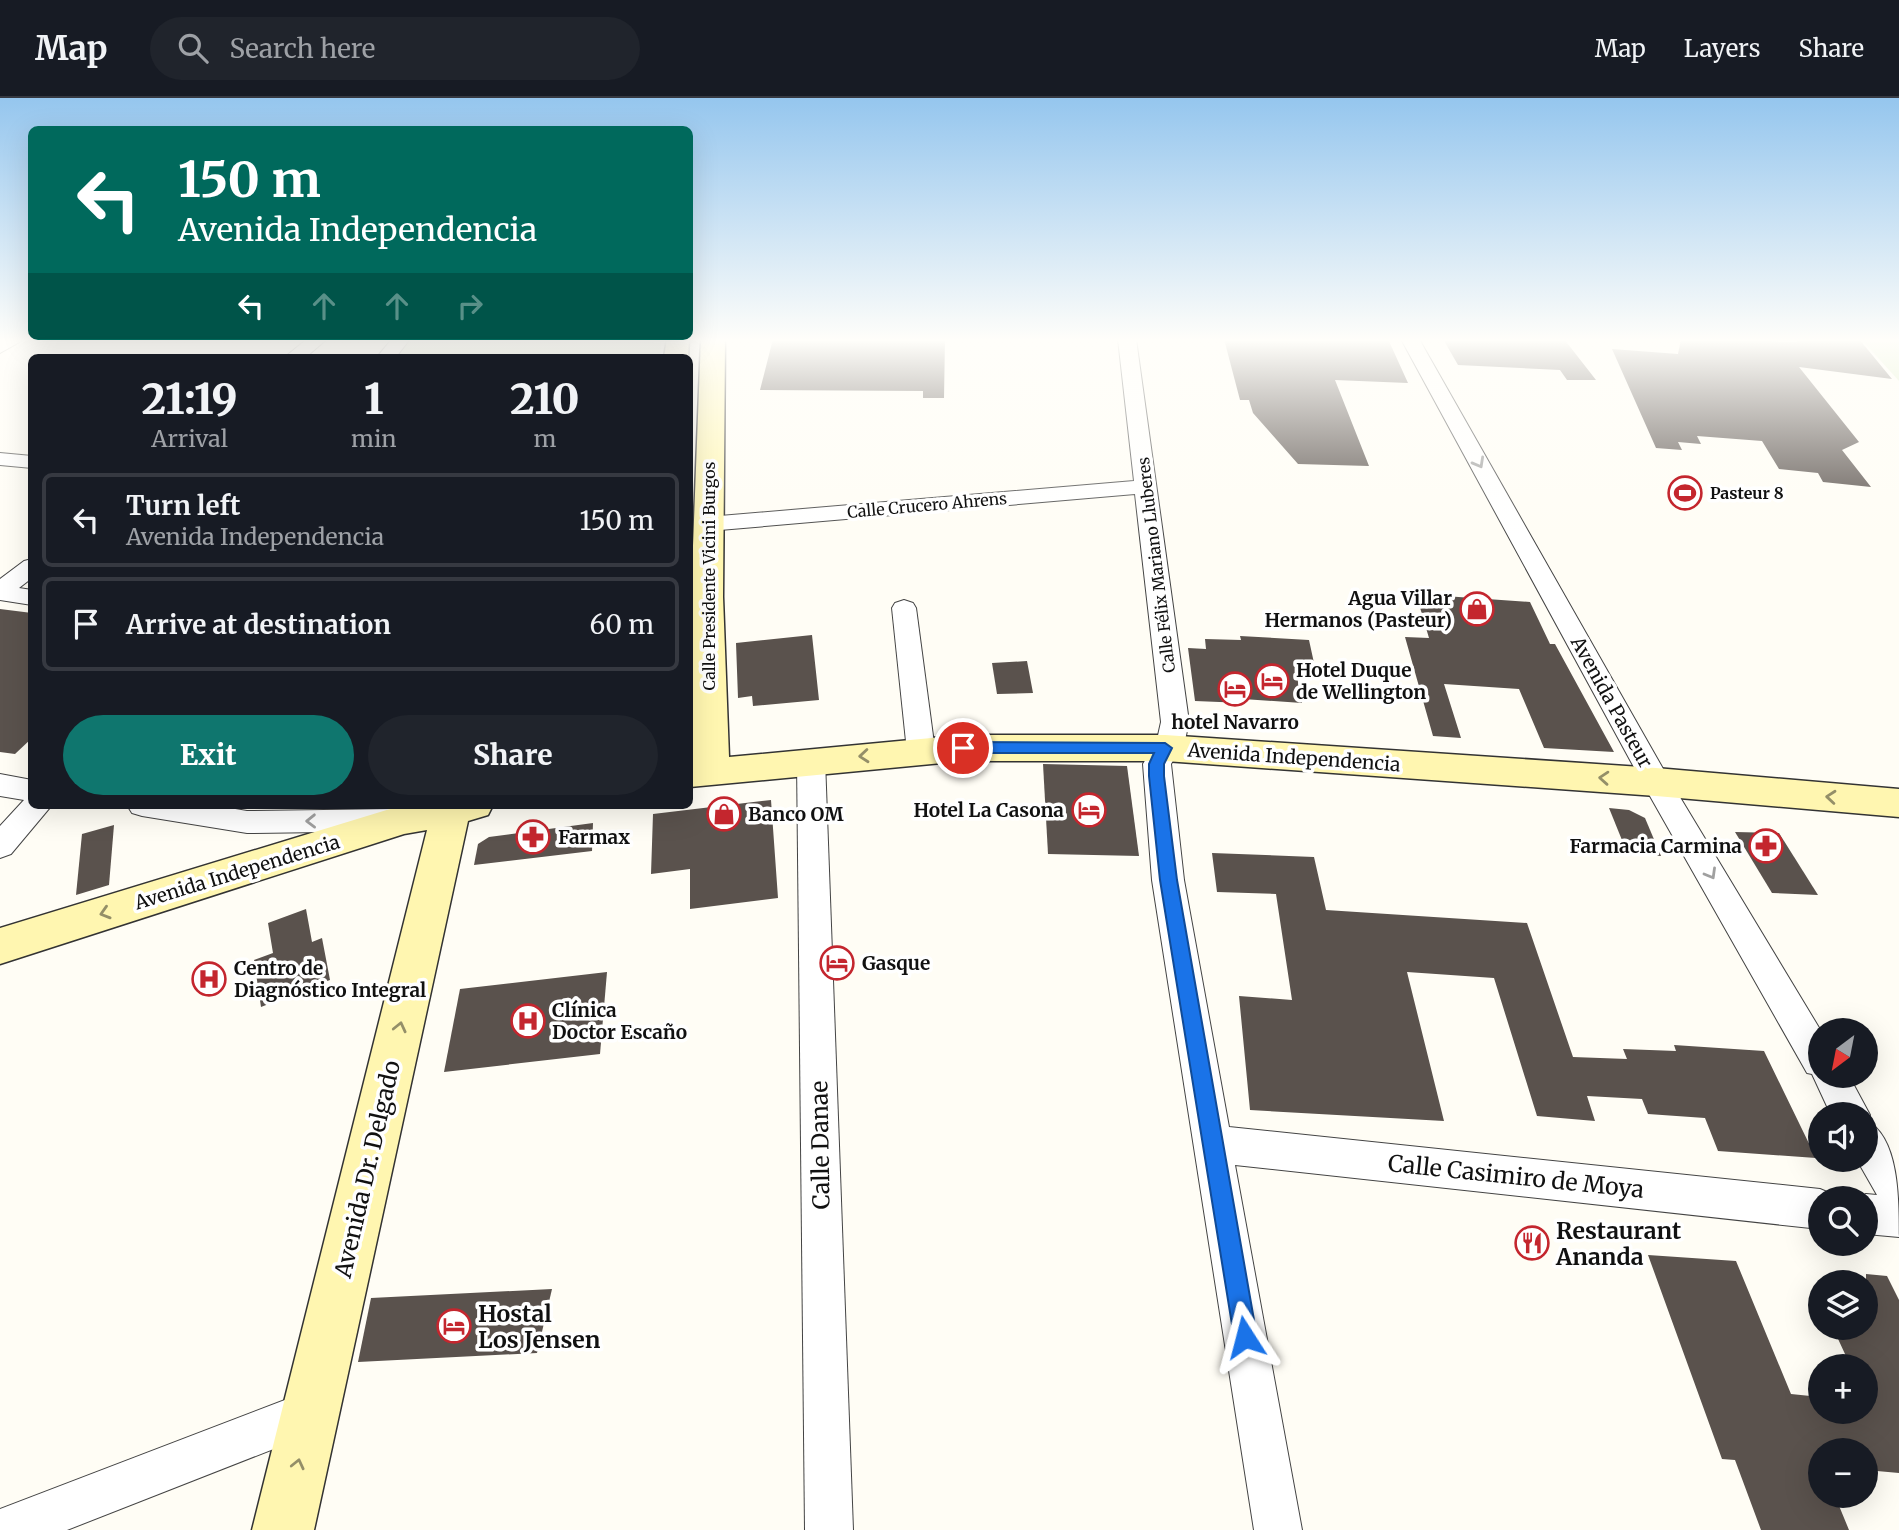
<!DOCTYPE html>
<html lang="en">
<head>
<meta charset="utf-8">
<style>
  body { margin:0; font-family:Merriweather,serif; background:#20242c; color:#f1f3f6; height:100vh; display:flex; flex-direction:column; font-size:26px; white-space:nowrap }
  * { box-sizing:border-box; margin:0 }
  p { font-size:23px; color:#9ea1a6 }
  .icon { flex:none; width:38px; height:38px; fill:none; stroke:currentColor; stroke-width:2; stroke-linecap:round; stroke-linejoin:round }
  .map { position:relative; flex:1; overflow:hidden }
  .details { position:absolute; left:28px; top:256px; width:665px; height:455px; display:flex; flex-direction:column; background:#171b24; border-radius:10px; box-shadow:0 7px 28px #0002 }
  .details>* { flex:none }
  .guide { position:absolute; left:28px; top:28px; width:665px; height:214px; border-radius:10px; box-shadow:0 7px 28px #0002; background:#00695c; color:#fff; overflow:hidden }
  .needle { width:46px; rotate:212deg }
  .buttons { position:absolute; left:1808px; top:920px; display:grid; gap:14px }
  .buttons a { display:grid; place-items:center; width:70px; height:70px; border-radius:50%; background:#171b24; box-shadow:0 7px 28px #0002; font-size:35px }
  .pin { position:absolute; display:grid; place-items:center; width:60px; height:60px; color:#fff; margin:-30px; border:4px solid #fff; border-radius:50%; box-shadow:0 2px 7px #0007 }
  .me { position:absolute; width:77px; margin:-38px; rotate:351deg; stroke-linejoin:round; filter:drop-shadow(0 0 5px #0008) }
  .turn { display:flex; align-items:center; gap:24px; height:147px; padding:0 35px; font-size:32px }
  .turn .icon { width:91px; height:91px; stroke-width:2.5 }
  .turn b { display:block; font-size:49px; line-height:60px }
  .lanes { display:flex; align-items:center; height:66px; padding:0 35px; background:#0003; justify-content:center; gap:35px; direction:ltr }
  .lanes .off { opacity:.35 }
  .eta { display:flex; justify-content:space-evenly; align-items:center; height:119px; text-align:center }
  .eta b { font-size:42px; font-weight:800; line-height:49px }
  .button { display:flex; gap:14px; margin-top:auto; padding:14px 35px }
  .button a { flex:1; height:80px; border-radius:42px; background:#0f766e; color:#fff; font-size:28px; font-weight:800; line-height:80px; text-align:center }
  .button a+a { background:#20242c; color:#f1f3f6 }
  ul { padding:0; list-style:none }
  li { display:flex; align-items:center; gap:21px; height:94px; margin:0 14px 10px; padding:0 21px; border:4px solid #363941; border-radius:10px }
  li div { flex:1 }
  li b { display:block; font-size:26px }
  li em { font-style:normal }
  header { display:flex; align-items:center; gap:42px; box-sizing:border-box; height:98px; padding:0 35px; background:#171b24; border-bottom:2px solid #363941 }
  header strong { font-size:33px }
  nav { display:flex; gap:38px; margin-inline-start:auto; font-size:24px }
  .search { width:490px; height:63px; background:#20242c; display:flex; align-items:center; gap:18px; box-sizing:border-box; padding:0 24px; border-radius:38px; color:#9ea1a6; font-size:26px }
  .map>svg:first-child { display:block }
  .green { fill:#d5ebbd }
  .building { fill:#5a524d }
  .lines { fill:none; stroke-linecap:round; stroke-linejoin:round }
  .street-casing { stroke:#444; stroke-width:2 }
  .secondary-casing { stroke:#333; stroke-width:3 }
  .street { fill:#fff; fill-rule:evenodd }
  .secondary { fill:#fff6b0; fill-rule:evenodd }
  .oneway { stroke:#a0a0a0 }
  .oneway2 { stroke:#948f68 }
  .route { fill:#1a73e8; stroke:#114b97; stroke-width:2 }
  .labels { text-anchor:middle; dominant-baseline:central; stroke-width:7; stroke-linejoin:round; paint-order:stroke }
  .far-poi-label { font-size:16px; font-weight:bold; fill:#111; stroke:#fff; text-anchor:start }
  .far-street-label { font-size:16px; fill:#111; stroke:#fff }
  .poi-label { font-size:19px; font-weight:bold; fill:#111; stroke:#fff; text-anchor:start }
  .street-label { font-size:19px; fill:#111; stroke:#fff }
  .near-street-label { font-size:23px; fill:#111; stroke:#fff }
  .near-poi-label { font-size:23px; font-weight:bold; fill:#111; stroke:#fff; text-anchor:start }
</style>
</head>
<body>
<header>
<strong>Map</strong>
<div class="search"><svg class="icon" aria-label="search" viewBox="0 0 24 24"><circle cx="10" cy="10" r="6"/><path d="M15 15l6 6"/></svg>Search here</div>
<nav><a>Map</a><a>Layers</a><a>Share</a></nav>
</header>
<div class="map">
<svg width="1899" height="1432" viewBox="0 0 1899 1432">
  <rect width="100%" height="100%" fill="#fffdf5"/>
  <g class="green">
    <polygon points="403,241 661,241 660,259 389,259"/>
    <polygon points="1861,241 1899,241 1899,283"/>
  </g>
  <g class="building">
    <polygon points="773,241 945,241 944,300 923,300 923,293 760,292"/>
    <polygon points="1224,241 1388,241 1408,285 1335,282 1369,368 1298,366 1253,315 1249,302 1240,302"/>
    <polygon points="1443,241 1564,241 1596,282 1567,282 1560,272 1458,267"/>
    <polygon points="1681,241 1798,244 1795,241 1859,241 1892,281 1799,269 1859,344 1842,352 1871,389 1823,384 1818,375 1779,371 1762,343 1697,338 1701,346 1678,344 1682,352 1656,350 1612,251 1678,256"/>
    <polygon points="1416,496 1530,504 1550,546 1555,546 1614,654 1544,650 1519,591 1444,586 1461,640 1433,638 1405,539 1429,540"/>
    <polygon points="0,511 32,515 32,640 15,656 0,654"/>
    <polygon points="812,537 819,602 753,608 752,598 738,600 736,545"/>
    <polygon points="1240,538 1309,542 1314,565 1294,563 1302,605 1243,601 1244,605 1195,603 1188,550 1206,551 1205,541 1241,542"/>
    <polygon points="1027,563 1033,595 997,596 992,565"/>
    <polygon points="1043,666 1127,668 1139,758 1048,756"/>
    <polygon points="771,702 778,800 690,811 690,771 651,776 653,716"/>
    <polygon points="1609,710 1629,712 1645,720 1661,758 1628,757"/>
    <polygon points="593,725 592,753 474,767 478,746 489,739"/>
    <polygon points="114,727 109,787 76,797 82,736"/>
    <polygon points="1735,734 1779,735 1818,797 1772,795"/>
    <polygon points="1212,755 1314,759 1326,812 1527,825 1573,959 1627,961 1623,951 1676,953 1674,947 1764,953 1816,1060 1718,1053 1705,1020 1648,1016 1642,1001 1587,998 1595,1023 1537,1018 1494,880 1407,874 1444,1023 1250,1012 1239,898 1292,902 1276,796 1217,794"/>
    <polygon points="306,811 312,844 322,840 330,882 261,909 254,862 273,855 268,825"/>
    <polygon points="607,874 600,956 444,974 460,891"/>
    <polygon points="1648,1157 1736,1163 1791,1296 1820,1299 1820,1314 1866,1314 1866,1269 1851,1269 1833,1230 1866,1230 1866,1176 1887,1178 1899,1202 1899,1375 1866,1372 1866,1353 1820,1353 1820,1398 1835,1398 1849,1432 1761,1432 1735,1362 1722,1361"/>
    <polygon points="552,1191 537,1255 358,1264 371,1200"/>
  </g>
  <g class="lines">
    <defs>
      <g id="street">
        <polygon points="4,241 25,241 0,255 0,243"/>
        <polygon points="307,241 327,241 306,259 285,259"/>
        <polygon points="392,241 410,241 396,259 377,259"/>
        <polygon points="1118,241 1136,241 1189,624 1185,642 1171,666 1184,782 1229,1029 1820,1091 1834,1097 1836,1101 1820,1101 1820,1131 1235,1067 1302,1432 1254,1432 1152,782 1143,666 1157,642 1161,624 1135,396 708,433 700,431 697,426 700,421 708,419 1134,383"/>
        <path d="M1401 241H1419L1666 676 1821 933 1820 978H1849L1870 1017 1867 1023C1899 1040 1899 1101 1899 1139L1866 1136V1101H1855L1866 1096 1877 1097 1857 1062H1866V1017H1831L1812 976 1807 975 1642 684Z"/>
        <polygon points="0,355 32,358 32,370 0,367"/>
        <polygon points="32,461 32,480 19,490 32,492 32,507 0,502 0,481 24,463"/>
        <polygon points="904,502 913,505 916,510 935,653 931,660 921,663 911,660 907,653 892,510 895,505"/>
        <polygon points="811,652 821,655 825,662 853,1432 805,1432 797,662 801,655"/>
        <polygon points="0,676 32,682 32,707 52,707 11,756 0,760 0,728 24,702 0,698"/>
        <polygon points="127,707 212,707 247,713 393,711 404,714 408,722 404,730 393,733 247,735 142,718 132,715"/>
        <polygon points="311,1292 327,1298 333,1314 327,1330 67,1432 0,1432 0,1411"/>
      </g>
      <g id="secondary">
        <polygon points="667,241 689,241 688,259 664,259"/>
        <polygon points="701,241 725,241 723,499 729,659 963,637 1165,637 1656,670 1899,691 1899,719 1656,698 1165,663 963,663 690,689 690,663 692,662 691,499"/>
        <polygon points="403,707 493,707 488,717 468,723 314,1432 252,1432 427,732 404,736 0,866 0,830"/>
      </g>
    </defs>
    <use href="#street" class="street-casing"/>
    <use href="#secondary" class="secondary-casing"/>
    <use href="#street" class="street"/>
    <use href="#secondary" class="secondary"/>
  </g>
  <defs><path id="oneway-chevron" d="M-2-3.5L2.5 0L-2 3.5" fill="none" stroke-width="1.6" stroke-linecap="round" stroke-linejoin="round" transform="scale(1.75)"/></defs>
  <g class="oneway">
    <use href="#oneway-chevron" transform="translate(1479 365) rotate(61)"/>
    <use href="#oneway-chevron" transform="translate(311 723) rotate(179)"/>
    <use href="#oneway-chevron" transform="translate(1711 776) rotate(60)"/>
  </g>
  <g class="oneway2">
    <use href="#oneway-chevron" transform="translate(864 658) rotate(175)"/>
    <use href="#oneway-chevron" transform="translate(1604 680) rotate(-176)"/>
    <use href="#oneway-chevron" transform="translate(1831 699) rotate(-175)"/>
    <use href="#oneway-chevron" transform="translate(105 815) rotate(163)"/>
    <use href="#oneway-chevron" transform="translate(400 929) rotate(-77)"/>
    <use href="#oneway-chevron" transform="translate(298 1366) rotate(-77)"/>
  </g>
  <linearGradient id="sky" x2="0" y2="1"><stop stop-color="#95c6ee"/><stop offset="0.55" stop-color="#fffefa"/><stop offset="1" stop-color="#fffefa" stop-opacity="0"/></linearGradient>
  <rect width="1899" height="441" fill="url(#sky)"/>
  <polygon class="route" points="963,644 1165,645 1172,650 1164,666 1164,678 1177,782 1257,1239 1253,1247 1245,1250 1237,1247 1234,1239 1160,782 1149,678 1149,666 1154,655 963,655 955,650"/>
  <defs>
    <symbol id="stadium-ring" viewBox="-11 -11 22 22"><circle r="9.5" fill="#fff" stroke="#c4262e" stroke-width="1.5"/><path d="M0-5a6.5 5 0 1 0 0 10a6.5 5 0 1 0 0-10ZM-3.5-1.8h7v3.6h-7Z" fill="#c4262e"/></symbol>
    <symbol id="shop-ring" viewBox="-11 -11 22 22"><circle r="9.5" fill="#fff" stroke="#c4262e" stroke-width="1.5"/><path d="M-5-2.5h2.3a2.7 3.5 0 0 1 5.4 0H5L5.5 6h-11ZM-1.5-2.5h3a1.5 2.3 0 0 0-3 0Z" fill="#c4262e"/></symbol>
    <symbol id="hotel-ring" viewBox="-11 -11 22 22"><circle r="9.5" fill="#fff" stroke="#c4262e" stroke-width="1.5"/><path d="M-6-4.5h1.5V1H6V5H4.5V3h-9V5H-6ZM-4 0a1.8 1.8 0 1 1 3.6 0ZM.5 0V-2.5h3Q6-2.5 6 0Z" fill="#c4262e"/></symbol>
    <symbol id="pharmacy-ring" viewBox="-11 -11 22 22"><circle r="9.5" fill="#fff" stroke="#c4262e" stroke-width="1.5"/><path d="M-2-6h4v4h4v4h-4v4h-4v-4h-4v-4h4Z" fill="#c4262e"/></symbol>
    <symbol id="hospital-ring" viewBox="-11 -11 22 22"><circle r="9.5" fill="#fff" stroke="#c4262e" stroke-width="1.5"/><path d="M-5-5h3v3.5h4V-5h3V5h-3V1.5h-4V5h-3Z" fill="#c4262e"/></symbol>
    <symbol id="restaurant-ring" viewBox="-11 -11 22 22"><circle r="9.5" fill="#fff" stroke="#c4262e" stroke-width="1.5"/><path d="M-5-6h1v4h1v-4h1v4h1v-4h1v5L-1.5 .5V6h-2V.5L-5-1ZM5-6V6H3V1.5H1.5Q1.5-4 5-6Z" fill="#c4262e"/></symbol>
  </defs>
  <g fill-rule="evenodd">
    <use href="#stadium-ring" x="1666" y="376" width="38" height="38"/>
    <use href="#shop-ring" x="1458" y="492" width="38" height="38"/>
    <use href="#hotel-ring" x="1253" y="564" width="38" height="38"/>
    <use href="#hotel-ring" x="1216" y="572" width="38" height="38"/>
    <use href="#hotel-ring" x="1070" y="693" width="38" height="38"/>
    <use href="#shop-ring" x="705" y="697" width="38" height="38"/>
    <use href="#pharmacy-ring" x="514" y="720" width="38" height="38"/>
    <use href="#pharmacy-ring" x="1747" y="729" width="38" height="38"/>
    <use href="#hotel-ring" x="818" y="846" width="38" height="38"/>
    <use href="#hospital-ring" x="190" y="862" width="38" height="38"/>
    <use href="#hospital-ring" x="509" y="904" width="38" height="38"/>
    <use href="#restaurant-ring" x="1513" y="1126" width="38" height="38"/>
    <use href="#hotel-ring" x="435" y="1209" width="38" height="38"/>
  </g>
  <g class="labels">
    <g class="far-poi-label">
      <text x="1710" y="395">Pasteur 8</text>
    </g>
    <g class="far-street-label">
      <text transform="translate(927 407) rotate(-5)">Calle Crucero Ahrens</text>
      <text transform="translate(1156 467) rotate(-97)">Calle Félix Mariano Lluberes</text>
      <text transform="translate(709 478) rotate(-90)">Calle Presidente Vicini Burgos</text>
    </g>
    <g class="poi-label">
      <text x="1452" y="500" text-anchor="end">Agua Villar<tspan x="1452" dy="22">Hermanos (Pasteur)</tspan></text>
      <text x="1296" y="572">Hotel Duque<tspan x="1296" dy="22">de Wellington</tspan></text>
      <text x="1235" y="624" text-anchor="middle">hotel Navarro</text>
      <text x="1064" y="712" text-anchor="end">Hotel La Casona</text>
      <text x="748" y="716">Banco OM</text>
      <text x="558" y="739">Farmax</text>
      <text x="1742" y="748" text-anchor="end">Farmacia Carmina</text>
      <text x="862" y="865">Gasque</text>
      <text x="234" y="870">Centro de<tspan x="234" dy="22">Diagnóstico Integral</tspan></text>
      <text x="552" y="912">Clínica<tspan x="552" dy="22">Doctor Escaño</tspan></text>
    </g>
    <g class="street-label">
      <text transform="translate(1612 604) rotate(61)">Avenida Pasteur</text>
      <text transform="translate(1294 659) rotate(4)">Avenida Independencia</text>
      <text transform="translate(237 774) rotate(-17)">Avenida Independencia</text>
    </g>
    <g class="near-street-label">
      <text transform="translate(820 1047) rotate(-91)">Calle Danae</text>
      <text transform="translate(367 1071) rotate(-77)">Avenida Dr. Delgado</text>
      <text transform="translate(1516 1078) rotate(6)">Calle Casimiro de Moya</text>
    </g>
    <g class="near-poi-label">
      <text x="1556" y="1132">Restaurant<tspan x="1556" dy="26">Ananda</tspan></text>
      <text x="478" y="1215">Hostal<tspan x="478" dy="26">Los Jensen</tspan></text>
    </g>
  </g>
</svg>
<div class="buttons">
<a><svg class="needle" viewBox="-14 -14 28 28"><path d="M0-13l5 13h-10z" fill="#e53935"/><path d="M0 13l5-13h-10z" fill="#9ea1a6"/></svg></a>
<a><svg class="icon" aria-label="sound" viewBox="0 0 24 24"><path d="M4 9h4l5-4v14l-5-4H4zM17 9q2 3 0 6"/></svg></a>
<a><svg class="icon" aria-label="search" viewBox="0 0 24 24"><circle cx="10" cy="10" r="6"/><path d="M15 15l6 6"/></svg></a>
<a><svg class="icon" aria-label="layers" viewBox="0 0 24 24"><path d="M12 4l9 5-9 5-9-5zM3 14l9 5 9-5"/></svg></a>
<a>+</a>
<a>−</a>
</div>
<div class="pin" style="left:963px;top:650px;background:#d93025"><svg class="icon" aria-label="arrive" viewBox="0 0 24 24"><path d="M6 21V4h12l-3 4 3 4H6"/></svg></div>
<svg class="me" style="left:1245px;top:1239px" viewBox="-20 -20 40 40"><path d="M0-17L14 15 0 8-14 15z" fill="#1a73e8" stroke="#fff" stroke-width="4"/></svg>
<div class="guide">
<div class="turn"><svg class="icon" aria-label="left" viewBox="0 0 24 24"><path d="M17 20v-9H6M10 6l-5 5 5 5"/></svg><div><b>150 m</b>Avenida Independencia</div></div>
<div class="lanes"><svg class="icon" aria-label="left" viewBox="0 0 24 24"><path d="M17 20v-9H6M10 6l-5 5 5 5"/></svg><svg class="icon off" aria-label="ahead" viewBox="0 0 24 24"><path d="M12 20V5M6 11l6-6 6 6"/></svg><svg class="icon off" aria-label="ahead" viewBox="0 0 24 24"><path d="M12 20V5M6 11l6-6 6 6"/></svg><svg class="icon off" aria-label="right" viewBox="0 0 24 24"><path d="M7 20v-9h11M14 6l5 5-5 5"/></svg></div>
</div>
<section class="details">
<div class="eta">
<div><b>21:19</b><p>Arrival</p></div>
<div><b>1</b><p>min</p></div>
<div><b>210</b><p>m</p></div>
</div>
<ul>
<li><svg class="icon" aria-label="left" viewBox="0 0 24 24"><path d="M17 20v-9H6M10 6l-5 5 5 5"/></svg><div><b>Turn left</b><p>Avenida Independencia</p></div><em>150 m</em></li>
<li><svg class="icon" aria-label="arrive" viewBox="0 0 24 24"><path d="M6 21V4h12l-3 4 3 4H6"/></svg><div><b>Arrive at destination</b></div><em>60 m</em></li>
</ul>
<div class="button"><a>Exit</a><a>Share</a></div>
</section>
</div>
</body>
</html>
